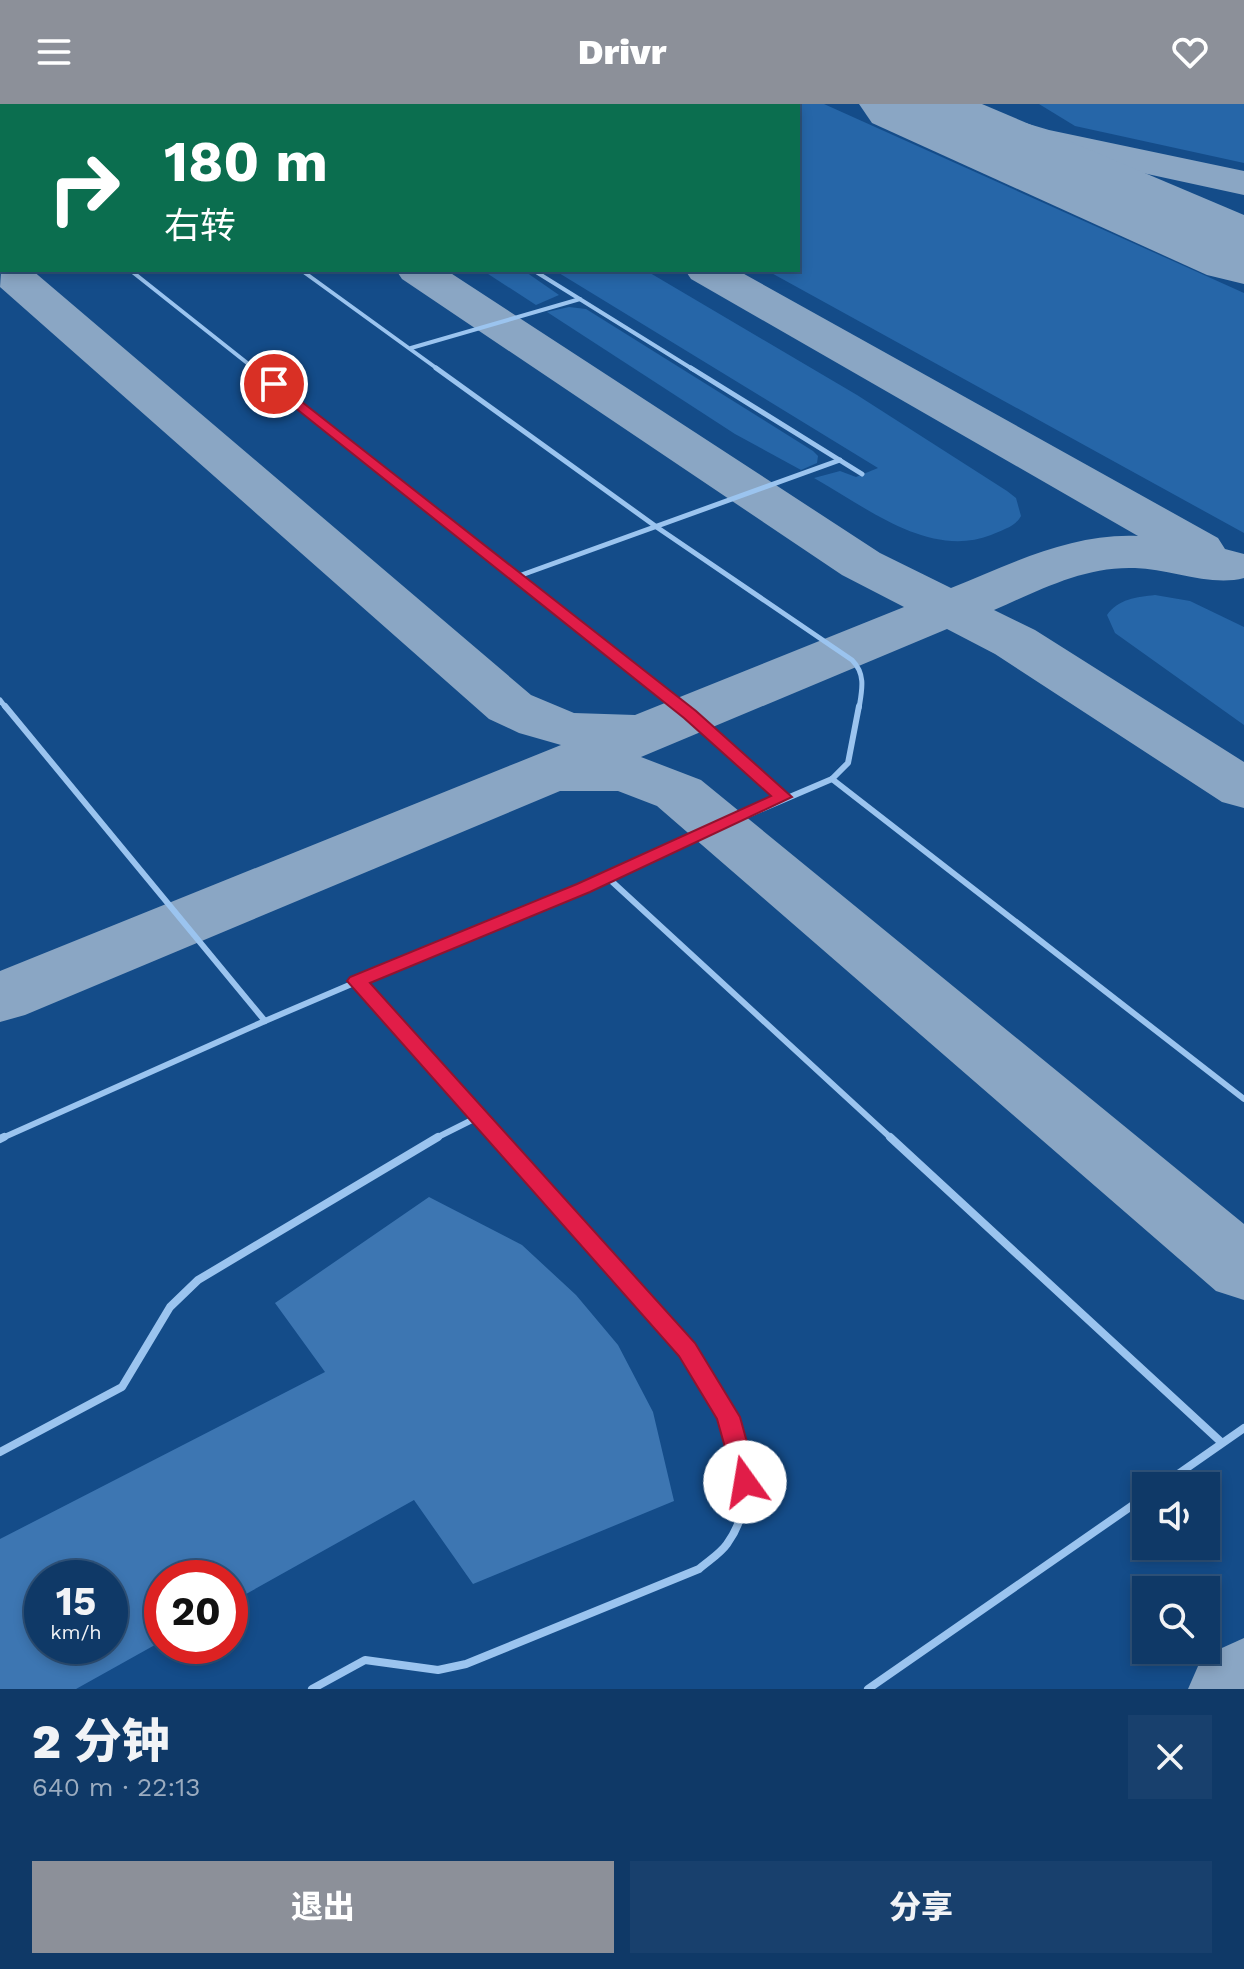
<!DOCTYPE html>
<html lang="zh">
<head>
<meta charset="utf-8">
<style>
  body { margin:0; font-family:"Work Sans","Noto Sans SC",sans-serif; background:#18406d; color:#f1f3f6; height:100vh; display:flex; flex-direction:column; font-size:30px; white-space:nowrap }
  * { box-sizing:border-box; margin:0 }
  p { font-size:26px; color:#9bacc0 }
  .icon { flex:none; width:44px; height:44px; fill:none; stroke:currentColor; stroke-width:2; stroke-linecap:round; stroke-linejoin:round }
  .map { position:relative; height:1585px; overflow:hidden }
  .side { display:flex; flex-direction:column; background:#0f3967; flex:1 }
  .side>* { flex:none }
  .banner { position:absolute; left:0px; top:0px; width:800px; height:168px; box-shadow:0 4px 12px #0003,0 0 0 2px #2f537b; background:#0b6e4f; color:#fff; overflow:hidden }
  .tools { position:absolute; left:1132px; top:1368px; display:grid; gap:16px }
  .tools a { display:grid; place-items:center; width:88px; height:88px; border-radius:0px; background:#0f3967; box-shadow:0 4px 12px #0003,0 0 0 2px #2f537b; font-size:40px }
  .speed { position:absolute; left:24px; top:1456px; display:flex; gap:16px; font-size:40px; font-weight:700; text-align:center }
  .speed>* { display:grid; place-content:center; width:104px; height:104px; border-radius:50%; background:#0f3967; box-shadow:0 4px 12px #0003,0 0 0 2px #2f537b; line-height:1 }
  .speed small { font-size:20px; font-weight:400 }
  .speed .limit { border:12px solid #d22; background:#fff; color:#111 }
  .pin { position:absolute; display:grid; place-items:center; width:68px; height:68px; color:#fff; margin:-34px; border:4px solid #fff; border-radius:50%; box-shadow:0 2px 8px #0007 }
  .me { position:absolute; width:88px; margin:-44px; rotate:347deg; stroke-linejoin:round; filter:drop-shadow(0 0 6px #0008) }
  .turn { display:flex; align-items:center; gap:28px; height:168px; padding:0 32px; font-size:36px }
  .turn .icon { width:104px; height:104px; stroke-width:2.5 }
  .turn b { display:block; font-size:56px; line-height:68px }
  .round { display:grid; place-items:center; flex:none; width:84px; height:84px; border-radius:0px; background:#18406d }
  .headline { display:flex; align-items:center; justify-content:space-between; height:136px; padding:0 32px }
  h1 { font-size:48px; font-weight:800; line-height:60px }
  .action { display:flex; gap:16px; margin-top:auto; padding:16px 32px }
  .action a { flex:1; height:92px; border-radius:0px; background:#8c9099; color:#fff; font-size:32px; font-weight:800; line-height:92px; text-align:center }
  .action a+a { background:#18406d; color:#f1f3f6 }
  header { display:flex; justify-content:space-between; align-items:center; height:104px; padding:0 32px; background:#8c9099; color:#fff; font-size:36px; font-weight:800 }
  .map>svg:first-child { display:block }
  .green { fill:#2666a8 }
  .lines { fill:none; stroke-linecap:round; stroke-linejoin:round }
  .taxiway { fill:#8aa6c4; fill-rule:evenodd }
  .runway { fill:#8aa6c4; fill-rule:evenodd }
  .building { fill:#3d76b2; fill-rule:evenodd }
  .lane-far3 { stroke:#9bc4ef; stroke-width:4 }
  .lane-far2 { stroke:#9bc4ef; stroke-width:5 }
  .lane-far1 { stroke:#9bc4ef; stroke-width:6 }
  .lane { stroke:#9bc4ef; stroke-width:8 }
  .route { fill:#e11d48; stroke:#92132f; stroke-width:2 }
</style>
</head>
<body>
<header><svg class="icon" aria-label="menu" viewBox="0 0 24 24"><path d="M4 6h16M4 12h16M4 18h16"/></svg>Drivr<svg class="icon" aria-label="heart" viewBox="0 0 24 24"><path d="M12 20l-8-8c-3-5 5-10 8-4 3-6 11-1 8 4z"/></svg></header>
<div class="map">
<svg width="1244" height="1585" viewBox="0 0 1244 1585">
  <rect width="100%" height="100%" fill="#144c89"/>
  <g class="green">
    <polygon points="465,0 824,0 1244,189 1244,429 766,166 798,166 798,2"/>
    <polygon points="1039,0 1244,0 1244,59 1075,22"/>
    <polygon points="482,166 523,166 559,191 536,201"/>
    <path d="M554 166H645L857 291 1007 387 1016 394 1021 412C1015 423 1002 426 991 431 929 455 866 403 814 374L840 367 856 373 878 364Z"/>
    <polygon points="569,203 586,205 813,347 818,352 817,359 801,366 735,330 547,208"/>
    <path d="M1155 491 1190 497 1244 523V621L1115 529 1107 511C1118 495 1137 493 1155 491Z"/>
  </g>
  <g class="lines">
    <g class="taxiway">
      <polygon points="148,0 186,0 187,2 149,2"/>
      <polygon points="294,0 342,0 293,2"/>
      <polygon points="370,0 417,0 418,2 371,2"/>
      <polygon points="904,0 961,0 1049,26 1244,67 1244,91 1092,58 1212,120 1218,129 1212,138 1198,141 1184,138 1064,74 1059,66 1064,58 1077,55 909,8"/>
      <rect x="0" y="62" width="2" height="24"/>
      <path d="M2 154V166H32L531 591 574 609 635 611 904 503 842 471 402 175 396 166H446L880 449 951 484C1011 460 1071 429 1138 432L691 175 685 166H737L1218 434 1225 445 1244 450V474C1211 483 1170 465 1135 464 1084 462 1040 486 994 506L1035 526 1244 658V704L1222 698 995 550 947 525 641 653 701 676 1244 1120V1196L1216 1187 657 702 618 687H560L25 911 0 918V867L561 641 519 629 489 615 0 183Z"/>
      <polygon points="1244,1534 1244,1585 1188,1585 1202,1553"/>
    </g>
    <polygon class="runway" points="859,0 982,0 1244,111 1244,180 1207,171 872,19"/>
  </g>
  <path class="building" d="M429 1093 522 1141 576 1191 618 1241 653 1308 674 1397 473 1480 414 1396 230 1499V1474H162V1537L76 1585H0V1435L325 1268 275 1199ZM42 1474H110V1542H42Z"/>
  <g class="lines">
    <g class="lane-far3">
      <polyline points="62,0 65,2"/>
      <polyline points="130,166 256,266"/>
      <polyline points="301,166 439,266"/>
      <polyline points="533,166 694,266"/>
      <polyline points="411,244 580,195"/>
    </g>
    <g class="lane-far2">
      <polyline points="253,264 682,604"/>
      <path d="M436 264 658 424 852 556C866 570 862 586 859 604"/>
      <polyline points="691,264 862,370"/>
      <polyline points="516,473 840,356"/>
      <polyline points="0,596 6,604"/>
    </g>
    <g class="lane-far1">
      <polyline points="5,602 265,917"/>
      <polyline points="680,602 783,693"/>
      <polyline points="832,675 1244,995"/>
      <polyline points="607,773 892,1035"/>
      <polyline points="357,877 499,1035"/>
      <polyline points="0,1035 265,917 832,675 848,659 859,602"/>
      <polyline points="434,1035 478,1013"/>
    </g>
    <g class="lane">
      <polyline points="890,1033 1221,1338"/>
      <polyline points="0,1035 4,1033"/>
      <polyline points="0,1348 122,1283 170,1203 198,1176 438,1033"/>
      <polyline points="1161,1382 1244,1324"/>
      <path d="M312 1585 365 1556 438 1566 466 1560 699 1465C708 1457 720 1450 727 1440 772 1378 722 1300 687 1245L497 1033"/>
      <polyline points="868,1585 1146,1392"/>
    </g>
  </g>
  <polygon class="route" points="274,276 696,607 792,693 590,788 370,879 695,1239 740,1313 758,1378 754,1386 745,1389 737,1386 717,1315 679,1252 347,877 350,873 577,780 771,692 684,614 269,283 268,280"/>
</svg>
<div class="tools">
<a><svg class="icon" aria-label="sound" viewBox="0 0 24 24"><path d="M4 9h4l5-4v14l-5-4H4zM17 9q2 3 0 6"/></svg></a>
<a><svg class="icon" aria-label="search" viewBox="0 0 24 24"><circle cx="10" cy="10" r="6"/><path d="M15 15l6 6"/></svg></a>
</div>
<div class="speed"><div>15<small>km/h</small></div><div class="limit">20</div></div>
<div class="pin" style="left:274px;top:280px;background:#d93025"><svg class="icon" aria-label="arrive" viewBox="0 0 24 24"><path d="M6 21V4h12l-3 4 3 4H6"/></svg></div>
<svg class="me" style="left:745px;top:1378px" viewBox="-20 -20 40 40"><circle r="19" fill="#fff"/><path d="M0-13L10 11 0 6-10 11z" fill="#e11d48"/></svg>
<div class="banner">
<div class="turn"><svg class="icon" aria-label="right" viewBox="0 0 24 24"><path d="M7 20v-9h11M14 6l5 5-5 5"/></svg><div><b>180 m</b>右转</div></div>
</div>
</div>
<section class="side">
<div class="headline"><div><h1>2 分钟</h1><p>640 m · 22:13</p></div><a class="round"><svg class="icon" aria-label="close" viewBox="0 0 24 24"><path d="M6 6l12 12M18 6L6 18"/></svg></a></div>
<div class="action"><a>退出</a><a>分享</a></div>
</section>
</body>
</html>
